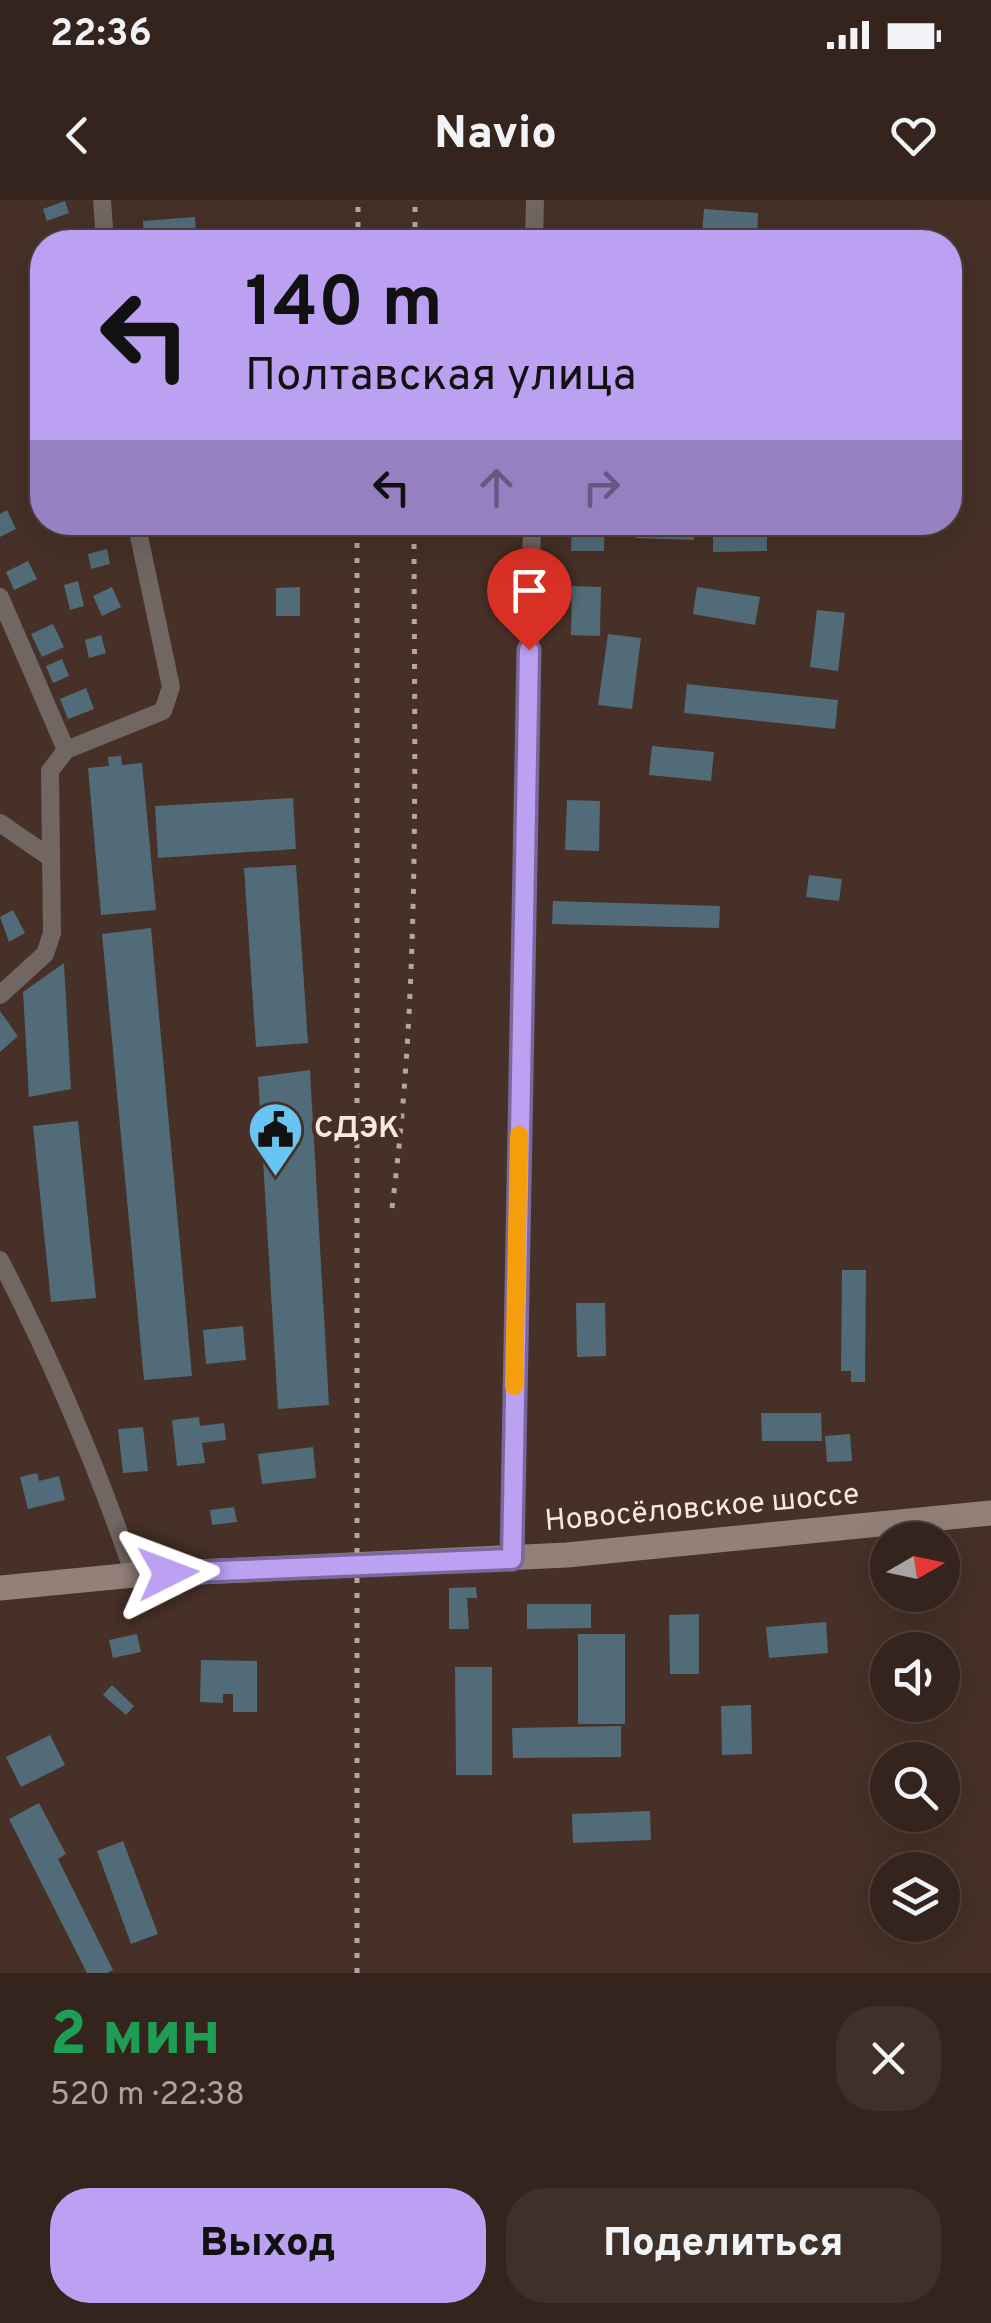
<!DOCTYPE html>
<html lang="ru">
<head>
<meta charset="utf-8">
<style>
  body { margin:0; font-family:Overpass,sans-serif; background:#3f302a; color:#f1f3f6; height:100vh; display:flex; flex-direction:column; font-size:38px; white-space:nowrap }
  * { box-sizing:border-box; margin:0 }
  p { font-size:32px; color:#a9a4a4 }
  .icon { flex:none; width:55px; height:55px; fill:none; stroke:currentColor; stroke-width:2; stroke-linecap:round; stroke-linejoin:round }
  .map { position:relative; height:1773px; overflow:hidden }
  .panel { display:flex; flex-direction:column; background:#34241d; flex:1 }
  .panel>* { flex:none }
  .hud { position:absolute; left:30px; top:30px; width:932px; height:305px; border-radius:40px; box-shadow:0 10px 40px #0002,0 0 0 2px #4e413b; background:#bca0f2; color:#111; overflow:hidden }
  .needle { width:65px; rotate:81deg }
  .controls { position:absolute; left:870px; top:1322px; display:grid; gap:20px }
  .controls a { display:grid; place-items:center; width:90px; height:90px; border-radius:50%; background:#34241d; box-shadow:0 10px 40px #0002,0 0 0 2px #4e413b; font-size:50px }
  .pin { position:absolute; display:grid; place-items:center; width:85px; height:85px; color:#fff; margin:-102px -42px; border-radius:50% 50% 50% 0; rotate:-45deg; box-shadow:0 0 10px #0007 }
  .pin .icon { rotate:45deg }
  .me { position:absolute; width:110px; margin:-55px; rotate:87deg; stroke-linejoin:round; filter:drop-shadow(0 0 8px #0008) }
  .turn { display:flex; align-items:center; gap:35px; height:210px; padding:0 50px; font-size:45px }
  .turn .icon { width:130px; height:130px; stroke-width:2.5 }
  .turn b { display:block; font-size:70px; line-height:85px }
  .lanes { display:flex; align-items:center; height:95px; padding:0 50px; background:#0003; justify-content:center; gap:50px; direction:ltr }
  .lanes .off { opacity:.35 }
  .round { display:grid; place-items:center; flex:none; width:105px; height:105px; border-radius:40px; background:#3f302a }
  .summary { display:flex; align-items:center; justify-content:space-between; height:170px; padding:0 50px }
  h1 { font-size:60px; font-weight:800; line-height:75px; color:#1e9e55 }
  .button { display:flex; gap:20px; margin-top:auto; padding:20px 50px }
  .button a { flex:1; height:115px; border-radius:40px; background:#bca0f2; color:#111; font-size:40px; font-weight:800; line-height:115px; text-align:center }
  .button a+a { background:#3f302a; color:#f1f3f6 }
  .status { display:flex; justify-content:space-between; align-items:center; height:70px; padding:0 50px; background:#34241d; direction:ltr }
  .status svg { height:28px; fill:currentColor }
  header { display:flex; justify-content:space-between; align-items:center; height:130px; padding:0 50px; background:#34241d; font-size:45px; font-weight:800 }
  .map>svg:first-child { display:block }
  .building { fill:#516b78 }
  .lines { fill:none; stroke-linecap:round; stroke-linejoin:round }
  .minor { stroke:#716661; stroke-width:18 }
  .secondary { stroke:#928079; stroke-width:25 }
  .rail { stroke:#b7a69f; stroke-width:5; stroke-dasharray:5 10; stroke-linecap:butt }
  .route-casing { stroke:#7a689d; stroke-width:25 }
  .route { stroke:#bca0f2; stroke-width:18 }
  .slow { stroke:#f59e0b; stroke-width:18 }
  .labels { text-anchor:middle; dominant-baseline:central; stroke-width:8; stroke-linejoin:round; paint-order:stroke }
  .poi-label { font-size:30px; font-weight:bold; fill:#f7e8e2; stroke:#463027; text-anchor:start }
  .street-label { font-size:30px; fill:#f7e8e2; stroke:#463027 }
</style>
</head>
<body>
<div class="status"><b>22:36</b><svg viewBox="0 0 49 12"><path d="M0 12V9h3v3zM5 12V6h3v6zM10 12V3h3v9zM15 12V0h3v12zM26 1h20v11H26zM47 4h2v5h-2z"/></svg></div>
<header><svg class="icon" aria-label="back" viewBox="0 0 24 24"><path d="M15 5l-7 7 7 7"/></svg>Navio<svg class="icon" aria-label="heart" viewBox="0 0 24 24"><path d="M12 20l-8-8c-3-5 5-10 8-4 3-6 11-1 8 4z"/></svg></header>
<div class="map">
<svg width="991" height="1773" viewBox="0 0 991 1773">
  <rect width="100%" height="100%" fill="#463027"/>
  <g class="building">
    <polygon points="65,1 69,13 47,21 43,9"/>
    <polygon points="704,9 758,13 757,38 702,34"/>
    <polygon points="195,17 196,35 144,39 143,21"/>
    <polygon points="7,310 16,329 0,337 0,314"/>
    <polygon points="572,322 605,322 604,351 571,351"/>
    <polygon points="636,322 695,323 694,340 635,338"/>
    <polygon points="767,329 767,351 713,352 713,330"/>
    <polygon points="107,349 110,364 91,369 88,354"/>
    <polygon points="28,361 37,379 14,390 6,372"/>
    <polygon points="78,381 84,406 70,410 64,385"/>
    <polygon points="572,386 601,387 600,436 571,435"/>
    <polygon points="112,387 121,407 102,416 93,396"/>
    <polygon points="300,387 300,416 276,416 276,388"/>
    <polygon points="697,387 760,397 755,425 693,414"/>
    <polygon points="817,410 845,413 838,471 810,467"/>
    <polygon points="53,424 64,447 42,457 31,434"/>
    <polygon points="608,434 641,438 632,509 598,505"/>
    <polygon points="101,435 106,453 89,458 85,440"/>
    <polygon points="62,459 69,476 53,483 46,466"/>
    <polygon points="687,484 838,500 835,529 684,513"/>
    <polygon points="86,488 94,509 68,519 60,499"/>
    <polygon points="652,546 714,552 711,581 649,575"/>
    <polygon points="121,556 122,565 142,563 156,710 101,715 88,568 109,566 108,557"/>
    <polygon points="293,598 296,649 158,658 155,606"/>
    <polygon points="567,600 600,601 599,651 565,650"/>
    <polygon points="296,665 308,843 256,847 244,668"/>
    <polygon points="809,675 842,679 839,701 806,697"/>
    <polygon points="553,701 720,706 719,728 552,724"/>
    <polygon points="13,710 25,733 9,742 0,717"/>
    <polygon points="151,728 192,1176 144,1180 102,734"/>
    <polygon points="64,763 71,889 29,897 23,792"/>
    <polygon points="0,811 18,836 0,852"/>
    <polygon points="310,870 329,1205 278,1209 258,877"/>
    <polygon points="78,921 96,1098 51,1102 33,926"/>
    <polygon points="842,1070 866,1070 865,1182 851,1182 851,1171 841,1171"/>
    <polygon points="576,1103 605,1103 606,1156 577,1157"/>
    <polygon points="243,1126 246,1160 206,1164 203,1130"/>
    <polygon points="761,1213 821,1213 822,1241 762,1241"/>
    <polygon points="199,1217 200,1226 224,1223 226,1240 202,1243 205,1263 177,1266 172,1220"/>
    <polygon points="143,1227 148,1271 123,1273 118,1229"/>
    <polygon points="850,1234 852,1261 827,1262 825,1236"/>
    <polygon points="313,1247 316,1278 262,1284 258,1254"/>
    <polygon points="37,1273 39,1281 59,1276 65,1300 28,1309 20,1277"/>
    <polygon points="234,1307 237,1322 212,1325 210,1310"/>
    <polygon points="476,1387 477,1398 467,1398 469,1429 449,1429 449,1388"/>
    <polygon points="527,1404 591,1404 591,1428 527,1429"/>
    <polygon points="699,1414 699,1474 670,1474 669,1415"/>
    <polygon points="826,1422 828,1453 769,1458 766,1427"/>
    <polygon points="137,1434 141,1452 113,1458 109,1440"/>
    <rect x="578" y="1434" width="47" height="90"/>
    <polygon points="201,1460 257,1461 257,1512 233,1512 233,1494 223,1494 223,1503 200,1502"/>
    <polygon points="455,1467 492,1467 492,1575 456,1575"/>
    <polygon points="112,1485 134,1506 126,1515 103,1495"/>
    <polygon points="751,1505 752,1554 722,1555 721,1506"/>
    <polygon points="621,1526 621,1557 513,1558 512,1528"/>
    <polygon points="50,1535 65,1565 21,1587 6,1557"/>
    <polygon points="39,1603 66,1654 58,1659 113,1770 107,1773 87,1773 9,1619"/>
    <polygon points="650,1611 651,1640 573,1643 572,1614"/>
    <polygon points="123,1641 158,1734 131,1744 97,1651"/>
  </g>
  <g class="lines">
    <g class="minor">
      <polyline points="102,0 105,42"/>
      <polyline points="534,42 535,0"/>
      <polyline points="0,397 66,550"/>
      <polyline points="0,623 48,656"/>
      <polyline points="0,795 45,754 52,733 50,571 66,550 163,511 171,487 136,322"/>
      <path d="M0 1060C53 1163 97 1266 134 1375"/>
      <polyline points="512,1359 532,322"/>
    </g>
    <polyline class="secondary" points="0,1388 134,1375 567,1355 991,1313"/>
    <g class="rail">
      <polyline points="358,42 358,0"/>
      <polyline points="415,42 415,0"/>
      <path d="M392 1008C421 781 414 552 414 322"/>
      <polyline points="357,1773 357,322"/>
    </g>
  </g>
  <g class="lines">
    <defs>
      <polyline id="route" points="168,1373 512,1359 529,450"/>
    </defs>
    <use href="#route" class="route-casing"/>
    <use href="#route" class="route"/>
    <polyline class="slow" points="514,1186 519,935"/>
  </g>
  <defs>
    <symbol id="civic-pin" viewBox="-11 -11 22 30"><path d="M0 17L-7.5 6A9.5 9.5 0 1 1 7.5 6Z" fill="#68c4f0" stroke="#463027"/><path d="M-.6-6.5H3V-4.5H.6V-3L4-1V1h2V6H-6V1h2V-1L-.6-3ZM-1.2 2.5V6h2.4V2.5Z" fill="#111"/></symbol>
  </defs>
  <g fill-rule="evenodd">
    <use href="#civic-pin" x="244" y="898" width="63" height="86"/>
  </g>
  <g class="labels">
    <g class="poi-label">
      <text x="314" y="929">СДЭК</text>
    </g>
    <g class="street-label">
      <text transform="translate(702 1309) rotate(-5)">Новосёловское шоссе</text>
    </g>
  </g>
</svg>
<div class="controls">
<a><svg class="needle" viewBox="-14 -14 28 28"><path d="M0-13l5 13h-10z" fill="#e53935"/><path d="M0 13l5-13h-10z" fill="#a9a4a4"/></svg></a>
<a><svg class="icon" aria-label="sound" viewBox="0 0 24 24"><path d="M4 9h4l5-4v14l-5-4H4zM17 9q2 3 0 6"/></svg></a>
<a><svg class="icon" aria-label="search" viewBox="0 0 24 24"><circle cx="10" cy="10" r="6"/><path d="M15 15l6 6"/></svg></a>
<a><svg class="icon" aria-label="layers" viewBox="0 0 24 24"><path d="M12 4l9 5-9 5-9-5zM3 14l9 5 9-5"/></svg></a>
</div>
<div class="pin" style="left:529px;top:450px;background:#d93025"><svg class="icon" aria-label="arrive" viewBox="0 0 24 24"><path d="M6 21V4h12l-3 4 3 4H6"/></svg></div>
<svg class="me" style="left:168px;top:1373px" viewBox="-20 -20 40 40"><path d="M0-17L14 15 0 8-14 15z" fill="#bca0f2" stroke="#fff" stroke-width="4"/></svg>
<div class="hud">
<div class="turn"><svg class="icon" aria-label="left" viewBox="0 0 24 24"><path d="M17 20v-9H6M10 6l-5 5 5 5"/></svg><div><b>140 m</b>Полтавская улица</div></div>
<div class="lanes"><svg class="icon" aria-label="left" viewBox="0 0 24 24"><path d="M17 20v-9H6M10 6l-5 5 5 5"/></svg><svg class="icon off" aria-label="ahead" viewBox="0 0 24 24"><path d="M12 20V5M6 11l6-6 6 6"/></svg><svg class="icon off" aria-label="right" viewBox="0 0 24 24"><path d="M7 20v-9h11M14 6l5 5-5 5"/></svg></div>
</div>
</div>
<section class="panel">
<div class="summary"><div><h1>2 мин</h1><p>520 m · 22:38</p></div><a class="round"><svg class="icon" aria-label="close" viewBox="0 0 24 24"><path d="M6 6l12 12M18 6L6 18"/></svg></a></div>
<div class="button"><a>Выход</a><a>Поделиться</a></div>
</section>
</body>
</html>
